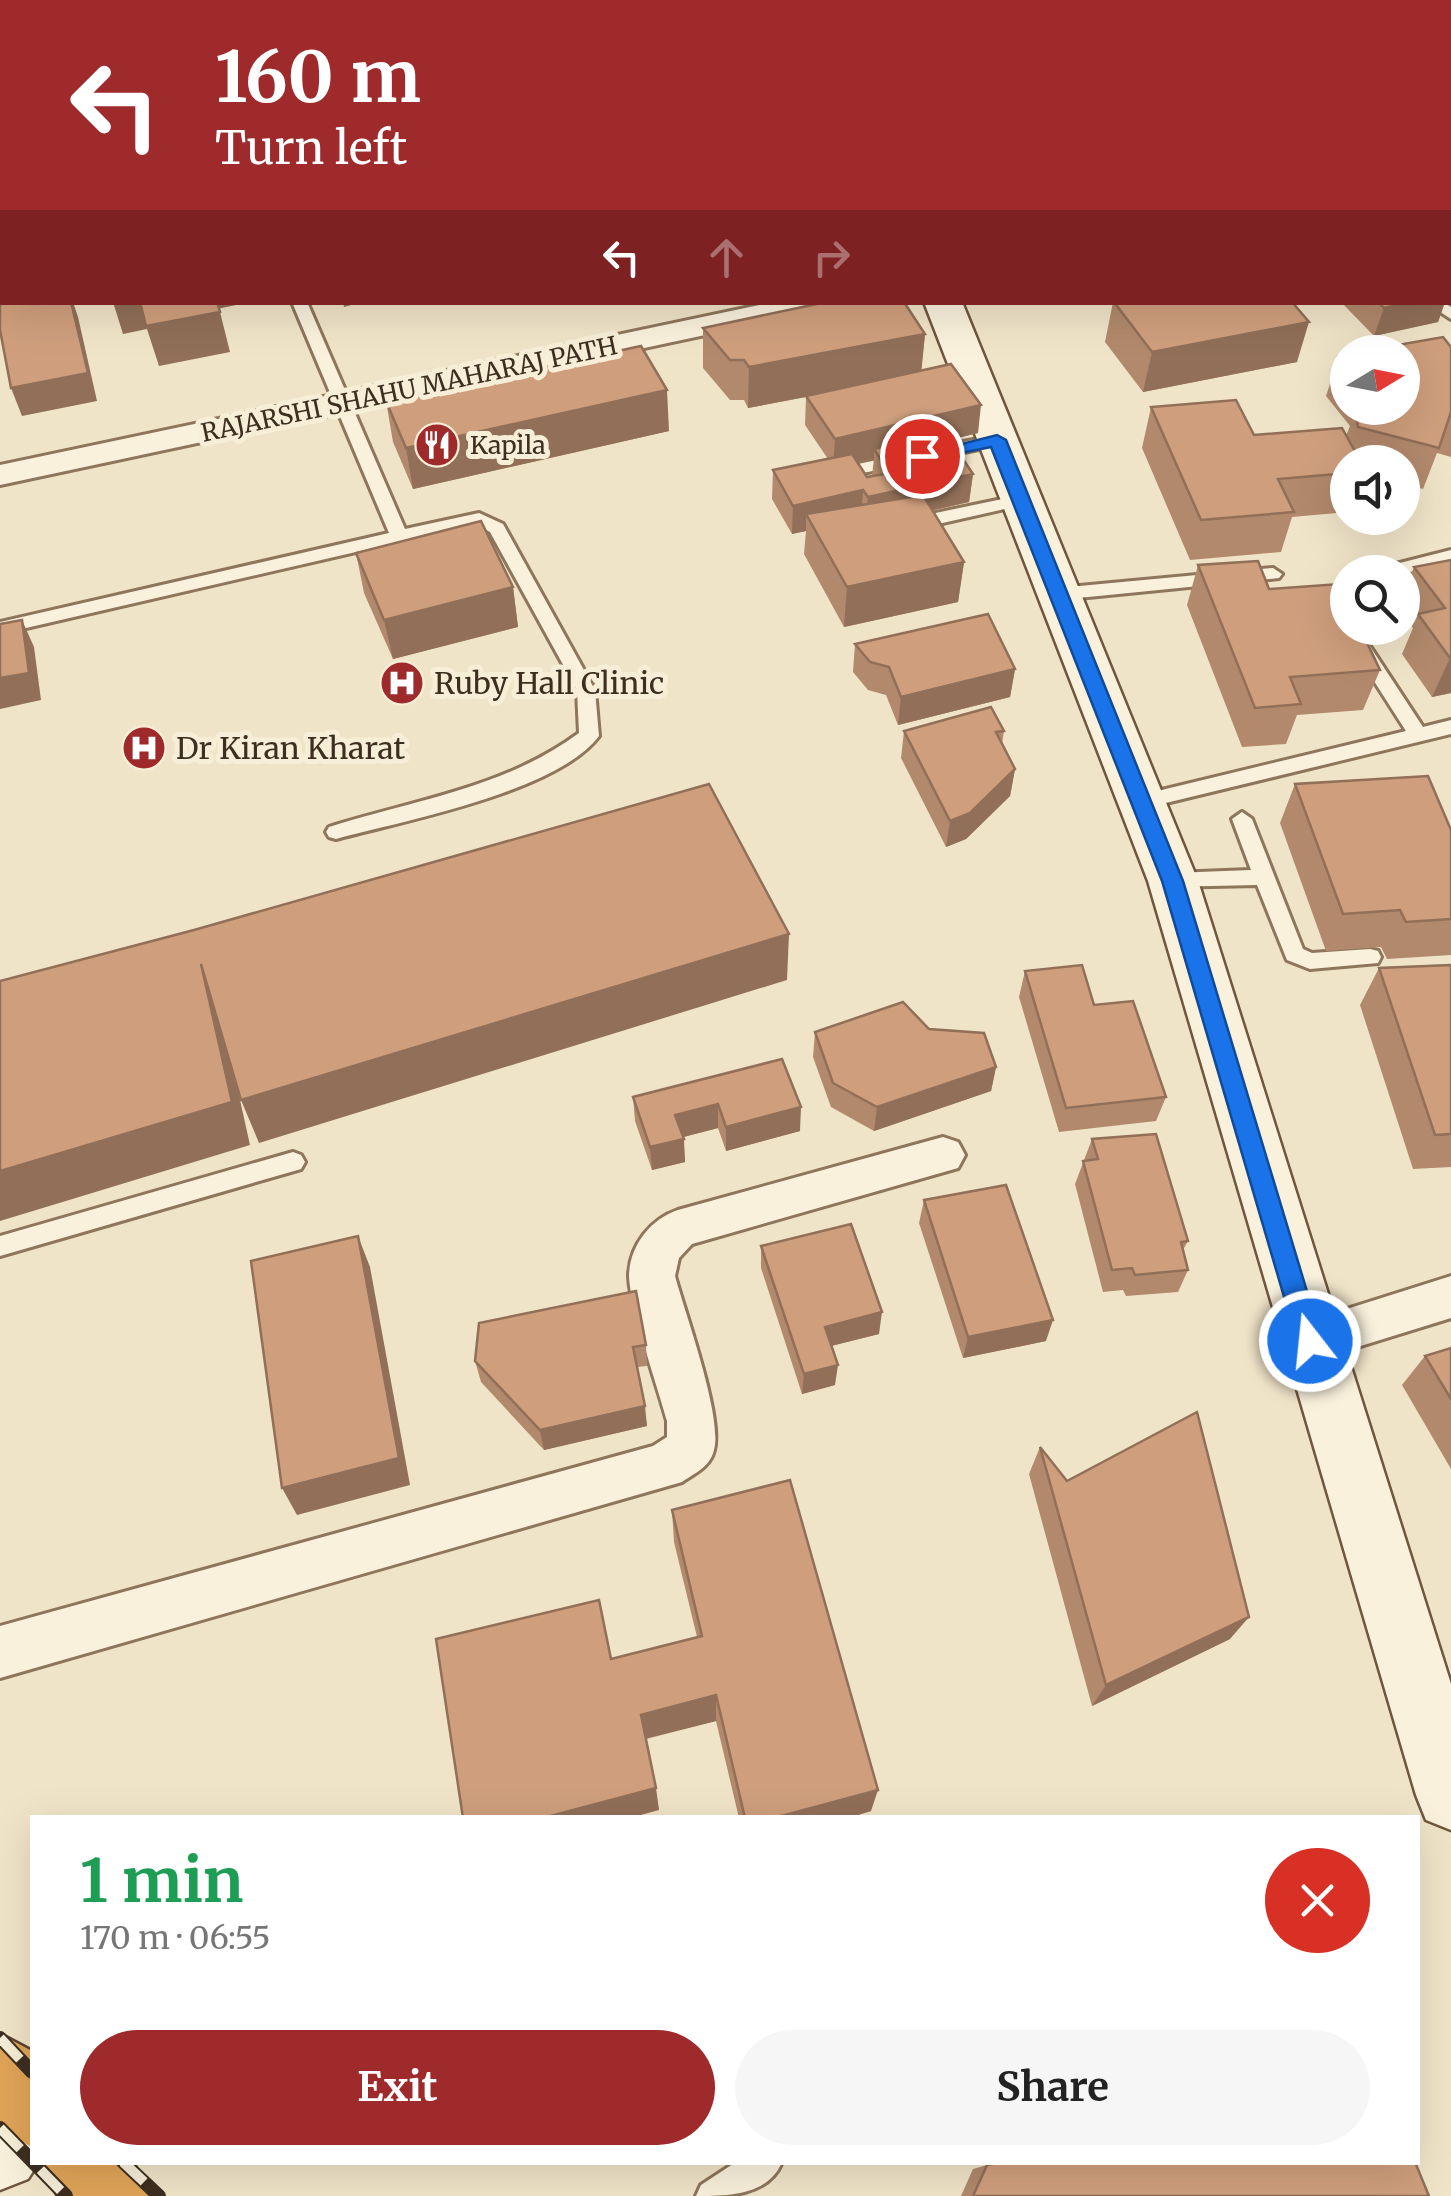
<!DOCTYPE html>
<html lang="en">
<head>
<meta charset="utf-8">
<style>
  body { margin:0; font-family:Merriweather,serif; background:#f6f6f6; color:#222; height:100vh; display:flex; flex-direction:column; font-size:38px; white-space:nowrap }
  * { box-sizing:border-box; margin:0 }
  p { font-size:32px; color:#767676 }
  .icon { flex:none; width:55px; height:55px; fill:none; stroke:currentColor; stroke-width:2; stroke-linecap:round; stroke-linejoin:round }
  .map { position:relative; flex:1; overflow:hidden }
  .sheet { position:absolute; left:30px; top:1815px; width:1390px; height:350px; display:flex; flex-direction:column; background:#fff; border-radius:0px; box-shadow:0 10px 40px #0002 }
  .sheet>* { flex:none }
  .top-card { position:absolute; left:0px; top:0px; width:1452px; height:305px; box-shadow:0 10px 40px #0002; background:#9e2a2b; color:#fff; overflow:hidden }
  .needle { width:65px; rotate:80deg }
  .buttons { position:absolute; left:1330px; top:335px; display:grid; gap:20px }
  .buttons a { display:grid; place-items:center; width:90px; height:90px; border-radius:50%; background:#fff; box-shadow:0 10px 40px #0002; font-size:50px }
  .pin { position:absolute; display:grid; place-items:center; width:85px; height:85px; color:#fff; margin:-42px; border:5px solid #fff; border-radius:50%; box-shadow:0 2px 10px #0007 }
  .me { position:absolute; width:110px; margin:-55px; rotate:344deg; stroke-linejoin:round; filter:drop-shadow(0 0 8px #0008) }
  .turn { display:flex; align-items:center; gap:35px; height:210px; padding:0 50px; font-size:45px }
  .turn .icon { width:130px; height:130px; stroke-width:2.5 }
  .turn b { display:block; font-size:70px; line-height:85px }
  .lanes { display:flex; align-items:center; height:95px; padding:0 50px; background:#0003; justify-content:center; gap:50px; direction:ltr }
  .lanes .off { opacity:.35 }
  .round { display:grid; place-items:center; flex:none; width:105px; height:105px; border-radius:52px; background:#f6f6f6 }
  .head { display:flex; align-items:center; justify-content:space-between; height:170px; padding:0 50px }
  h1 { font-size:60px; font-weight:700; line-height:75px; color:#1e9e55 }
  .action { display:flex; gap:20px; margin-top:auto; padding:20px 50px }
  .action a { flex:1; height:115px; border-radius:60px; background:#9e2a2b; color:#fff; font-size:40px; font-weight:700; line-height:115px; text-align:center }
  .action a+a { background:#f6f6f6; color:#222 }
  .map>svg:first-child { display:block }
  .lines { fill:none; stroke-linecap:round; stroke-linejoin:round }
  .lane-casing { stroke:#8d765c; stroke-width:6 }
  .street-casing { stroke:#8d765c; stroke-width:6 }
  .secondary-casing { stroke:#6f573f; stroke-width:5 }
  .highway-casing { stroke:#5b4430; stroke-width:5 }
  .lane { fill:#faf1dc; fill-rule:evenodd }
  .street { fill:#faf1dc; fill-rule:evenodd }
  .secondary { fill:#faf1dc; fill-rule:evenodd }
  .highway { fill:#e0a458; fill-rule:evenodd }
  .rail-casing { stroke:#3d2e20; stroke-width:14 }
  .rail { stroke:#f7eed8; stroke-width:10; stroke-dasharray:29; stroke-linecap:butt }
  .wall { fill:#b2896c; fill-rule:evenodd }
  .shaded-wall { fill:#916f58 }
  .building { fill:#cf9f7d; stroke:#916f58; stroke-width:2.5 }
  .route { fill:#1a73e8; stroke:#114b97; stroke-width:2.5 }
  .labels { text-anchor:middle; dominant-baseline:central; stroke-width:10; stroke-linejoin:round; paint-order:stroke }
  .far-street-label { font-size:25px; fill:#3d2e20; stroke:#f7eed8 }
  .far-poi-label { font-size:25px; fill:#3d2e20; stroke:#f7eed8; text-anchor:start }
  .poi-label { font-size:30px; fill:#3d2e20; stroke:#f7eed8; text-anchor:start }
</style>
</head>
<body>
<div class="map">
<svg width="1451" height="2196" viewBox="0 0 1451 2196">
  <rect width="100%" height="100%" fill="#f0e4c8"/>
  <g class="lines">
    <defs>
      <g id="lane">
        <rect x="0" y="197" width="2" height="8"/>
        <path d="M292 302H307L405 529 479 513 503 524 595 690 599 736C557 792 403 821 336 839L329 837 326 832 329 827C415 800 505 788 579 733L577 690 490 532 477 525 460 528 0 634V622L389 533Z"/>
        <polygon points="1425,302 1443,302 1451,307 1451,319"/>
        <polygon points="997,435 1005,440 1003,444 834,479 826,474 834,469"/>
        <polygon points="1021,495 1030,500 1027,504 907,531 898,525 907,519"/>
        <polygon points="1451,550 1451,562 1402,574 1377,572 1380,568"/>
        <polygon points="1273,568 1282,574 1279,578 1058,600 1049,594 1058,588"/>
        <polygon points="1348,622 1348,628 1358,628 1423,727 1451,720 1451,734 1141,809 1134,807 1131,802 1141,795 1406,731 1340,628"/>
        <polygon points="1242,812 1252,819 1303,949 1312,953 1370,949 1378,951 1381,957 1378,963 1310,969 1287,960 1257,885 1166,887 1163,881 1166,875 1173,873 1251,870 1232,819"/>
        <polygon points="293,1152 301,1155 305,1162 301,1169 0,1256 0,1236"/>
        <path d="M736 2162H782C768 2196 727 2196 696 2196L701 2185Z"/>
      </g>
      <g id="street">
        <rect x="1450" y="158" width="1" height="16"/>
        <polygon points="774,302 832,302 818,311 0,485 0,465"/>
        <path d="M943 1137 958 1142 965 1155 958 1168 692 1244 679 1258 675 1276C685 1313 723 1417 714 1450 710 1467 695 1473 682 1482L0 1678V1626L653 1446 667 1437V1421C658 1388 629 1304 629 1275 630 1245 651 1219 678 1210Z"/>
        <polygon points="1451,1276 1451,1318 1309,1362 1293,1356 1286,1341 1293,1326"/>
      </g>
      <g id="secondary">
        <polygon points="791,0 823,0 824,2 793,2"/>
        <polygon points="924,302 962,302 1198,881 1451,1684 1451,1830 1426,1820 1416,1795 1148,881"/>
        <polygon points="31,2070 32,2162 39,2162 28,2179 0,2190 0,2086"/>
      </g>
      <g id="highway">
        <polygon points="0,2034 32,2051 32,2147 0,2131"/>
        <polygon points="41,2162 133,2162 149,2196 58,2196"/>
      </g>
    </defs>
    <use href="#lane" class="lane-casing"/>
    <use href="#street" class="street-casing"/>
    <use href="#secondary" class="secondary-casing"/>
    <use href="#highway" class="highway-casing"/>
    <use href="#lane" class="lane"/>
    <use href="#street" class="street"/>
    <use href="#secondary" class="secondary"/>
    <use href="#highway" class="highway"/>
    <defs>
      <g id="rail">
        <polyline points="0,2038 32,2072"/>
        <polyline points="0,2128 66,2196"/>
        <polyline points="123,2162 159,2196"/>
      </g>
    </defs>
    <use href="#rail" class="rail-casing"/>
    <use href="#rail" class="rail"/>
  </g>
  <g class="wall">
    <polygon points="471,0 574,0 568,2 476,2"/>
    <polygon points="899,0 1198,0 1197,2 899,2"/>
    <polygon points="1228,0 1399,0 1401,2 1234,2"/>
    <polygon points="1450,175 1451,175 1451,289 1450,288"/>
    <polygon points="1113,302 1292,302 1297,362 1143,392 1105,342"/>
    <polygon points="1341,302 1445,302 1438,322 1374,336"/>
    <path d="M703 328 925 334 921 370 978 433 950 440 973 474 969 502 932 511 964 562 958 602 844 627 804 554 806 531 792 534 772 499 773 470 828 459 805 425 806 397 748 408 744 400H730L703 368ZM874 458 872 476 867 477 857 462Z"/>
    <polygon points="1451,347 1451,457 1437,453 1423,489 1402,483 1402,462 1348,462 1348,512 1292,517 1281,552 1190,560 1142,448 1151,407 1254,435 1346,436 1350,426 1326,396 1339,356 1348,354 1348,408 1402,408"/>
    <polygon points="386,401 669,431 413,489 393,442"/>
    <polygon points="356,553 513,587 518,627 393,659 364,593"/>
    <polygon points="1451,560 1451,693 1432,697 1402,654 1413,628 1402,614 1402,596 1414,567"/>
    <polygon points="1198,565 1269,589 1380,670 1363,710 1297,715 1286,744 1242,747 1187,605"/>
    <polygon points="855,644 1015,669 1010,697 898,725 886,695 868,690 853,672"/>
    <polygon points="904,731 1004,731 1002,744 1015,769 1010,796 966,839 946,847 901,758"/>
    <polygon points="1295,784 1451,830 1451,955 1387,959 1381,947 1326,951 1280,823"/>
    <polygon points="1451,965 1451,1167 1413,1169 1360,1005 1379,968"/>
    <polygon points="1025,971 1094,1005 1166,1097 1156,1121 1059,1132 1019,997"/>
    <polygon points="929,1029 996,1067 991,1091 874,1131 831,1107 813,1057 815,1032"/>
    <polygon points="782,1059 800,1131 726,1151 718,1128 683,1137 685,1162 652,1170 635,1121 633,1097"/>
    <polygon points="1092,1139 1188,1241 1183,1250 1188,1270 1178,1292 1126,1296 1123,1290 1103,1292 1075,1184"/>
    <polygon points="924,1200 1046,1341 963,1358 919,1223"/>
    <polygon points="761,1246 879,1334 831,1346 835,1385 802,1394 761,1268"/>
    <polygon points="646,1345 647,1366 637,1367 647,1426 544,1450 481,1382 475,1361"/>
    <polygon points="1451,1348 1451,1469 1402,1385 1425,1356"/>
    <polygon points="1040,1447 1067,1481 1230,1639 1092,1706 1029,1474"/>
    <polygon points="672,1510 871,1811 848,1818 739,1818 716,1721 646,1739 659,1810 611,1659 697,1637 674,1542"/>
    <polygon points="987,2165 1429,2196 961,2196 973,2169"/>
  </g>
  <g class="shaded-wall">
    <polygon points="519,0 574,0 568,2 519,2"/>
    <polygon points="1152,0 1198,0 1197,2 1138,2"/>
    <polygon points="1273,0 1332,0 1332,2 1272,2"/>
    <polygon points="2,7 2,26 0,19 0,8"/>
    <polygon points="1450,80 1451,80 1450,117"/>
    <polygon points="71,302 73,302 78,317 97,401 22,416 11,388"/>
    <polygon points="113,302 141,302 220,312 230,352 159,366 147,329 123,334"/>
    <polygon points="216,302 241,302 241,304 217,309"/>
    <polygon points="343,302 362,302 344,307"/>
    <polygon points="1411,302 1445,302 1438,322 1374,336 1384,308"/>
    <polygon points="1309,322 1297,362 1143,392 1152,352"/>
    <polygon points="925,334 921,375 748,408 749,367"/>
    <polygon points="667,390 669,431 413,489 406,448"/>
    <polygon points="981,405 978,433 879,456 874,449 874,458 833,467 835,439"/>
    <polygon points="973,474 969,502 865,525 868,497"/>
    <polygon points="863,490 861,518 806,514 806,531 792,534 793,506"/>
    <polygon points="964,562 958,602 844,627 847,587"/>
    <polygon points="513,587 518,627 393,659 384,620"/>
    <polygon points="22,620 34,647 41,700 0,709 0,678"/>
    <polygon points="1451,657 1451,693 1432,697 1450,658"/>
    <polygon points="1015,669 1010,697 898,725 901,697"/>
    <polygon points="1015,769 1010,796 966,839 946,847 950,821"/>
    <polygon points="789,934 787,980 259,1143 241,1100"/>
    <polygon points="201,964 220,1010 250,1145 0,1221 0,1171"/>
    <polygon points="996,1067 991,1091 874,1131 877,1107"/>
    <polygon points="718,1104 718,1128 676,1139 675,1115"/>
    <polygon points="801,1107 800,1131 726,1151 726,1127"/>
    <polygon points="684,1139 685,1162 652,1170 650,1147"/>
    <polygon points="358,1236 370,1267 410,1485 297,1515 282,1488"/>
    <polygon points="882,1312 879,1334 823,1348 825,1327"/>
    <polygon points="1053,1320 1046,1341 963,1358 968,1337"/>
    <polygon points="838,1365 835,1385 802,1394 804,1374"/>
    <polygon points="645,1406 647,1426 544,1450 540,1430"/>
    <polygon points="1249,1617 1230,1639 1092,1706 1106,1685"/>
    <polygon points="716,1695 716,1721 644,1739 641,1715"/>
    <polygon points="656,1788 659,1810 630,1818 543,1818"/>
    <polygon points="878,1790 871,1811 848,1818 774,1818"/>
  </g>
  <g class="building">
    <polygon points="0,0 140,0 140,2 2,2 2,7 0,8"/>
    <polygon points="205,0 236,0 236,2 189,2"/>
    <polygon points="699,0 749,0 750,2 700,2"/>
    <polygon points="915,0 1152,0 1138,2 917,2"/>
    <polygon points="1328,0 1399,0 1401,2 1316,2"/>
    <polygon points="1450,175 1451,175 1451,234 1450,233"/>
    <polygon points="0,301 71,302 88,373 11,388 0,330"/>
    <polygon points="140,302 217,302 220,312 146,326"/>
    <polygon points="826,302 904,302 925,334 749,367 744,360 730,360 703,328"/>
    <polygon points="1114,302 1292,302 1309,322 1152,352"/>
    <polygon points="1378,302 1411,302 1384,308"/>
    <polygon points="1443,337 1451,347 1451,412 1439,448 1358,427 1355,410 1357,408 1402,408 1402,352 1358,352"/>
    <polygon points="641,346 667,390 406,448 386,401"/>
    <polygon points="1348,354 1348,366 1339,356"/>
    <polygon points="951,364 981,405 835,439 806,396"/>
    <polygon points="1236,400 1254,435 1342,428 1361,462 1348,462 1348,473 1278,479 1294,512 1201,520 1151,407"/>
    <polygon points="946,434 973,474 868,497 863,490 793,506 773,470 852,454 867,477 889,473 874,449"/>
    <polygon points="923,495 964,562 847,587 806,514"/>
    <polygon points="481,521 513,587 384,620 356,553"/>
    <polygon points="1451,560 1451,657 1450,658 1418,614 1445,608 1414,567"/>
    <polygon points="1258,561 1269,589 1340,584 1348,600 1348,628 1360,628 1380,670 1290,677 1301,704 1255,708 1198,565"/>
    <polygon points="988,614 1015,669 901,697 889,667 870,662 855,644"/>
    <polygon points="22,620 29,673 0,678 0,624"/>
    <polygon points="991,707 1004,731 996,732 1015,769 970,813 950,821 904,731"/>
    <polygon points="1428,776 1451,830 1451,919 1406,922 1400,910 1343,914 1295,784"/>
    <polygon points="709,784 789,934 241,1100 201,964 232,1102 0,1171 0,981 194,930"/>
    <polygon points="1082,965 1094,1005 1133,1001 1166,1097 1066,1108 1025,971"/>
    <polygon points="1451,965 1451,1134 1435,1135 1379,968"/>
    <polygon points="903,1002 929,1029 984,1033 996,1067 877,1107 833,1083 815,1032"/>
    <polygon points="782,1059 801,1107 726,1127 718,1104 675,1115 684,1139 650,1147 633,1097"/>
    <polygon points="1156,1134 1188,1241 1181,1242 1188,1270 1135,1275 1132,1268 1112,1270 1083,1161 1098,1159 1092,1139"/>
    <polygon points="1006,1185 1053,1320 968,1337 924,1200"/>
    <polygon points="851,1224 882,1312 825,1327 838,1365 804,1374 761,1246"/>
    <polygon points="358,1236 399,1458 282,1488 251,1261"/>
    <polygon points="636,1291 646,1345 633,1347 645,1406 540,1430 475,1361 479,1323"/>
    <polygon points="1451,1348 1451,1399 1425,1356"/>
    <polygon points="1197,1412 1249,1617 1106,1685 1040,1447 1067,1481"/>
    <polygon points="790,1480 878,1790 774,1818 745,1818 716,1695 641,1715 656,1788 543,1818 463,1818 436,1639 599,1600 611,1659 702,1636 672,1510"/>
    <polygon points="1003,2162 1415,2162 1429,2196 973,2196 987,2165"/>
  </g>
  <polygon class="route" points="997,435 1006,440 1183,881 1322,1341 1310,1352 1297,1341 1162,881 991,447 922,461 914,456"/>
  <defs>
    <symbol id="restaurant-disc" viewBox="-11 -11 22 22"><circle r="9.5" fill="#9e2a2b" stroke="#f7eed8"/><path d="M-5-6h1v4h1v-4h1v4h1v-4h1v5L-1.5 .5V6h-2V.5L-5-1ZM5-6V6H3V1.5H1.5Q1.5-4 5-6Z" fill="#fff"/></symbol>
    <symbol id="hospital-disc" viewBox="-11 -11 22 22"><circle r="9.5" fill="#9e2a2b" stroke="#f7eed8"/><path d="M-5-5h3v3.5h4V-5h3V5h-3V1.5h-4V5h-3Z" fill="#fff"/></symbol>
  </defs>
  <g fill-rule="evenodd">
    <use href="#restaurant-disc" x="412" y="420" width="50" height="50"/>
    <use href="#hospital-disc" x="377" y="658" width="50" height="50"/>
    <use href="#hospital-disc" x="119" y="723" width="50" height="50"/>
  </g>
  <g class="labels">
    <g class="far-street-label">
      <text transform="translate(409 389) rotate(-12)">RAJARSHI SHAHU MAHARAJ PATH</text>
    </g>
    <g class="far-poi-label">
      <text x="470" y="445">Kapila</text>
    </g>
    <g class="poi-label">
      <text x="434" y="683">Ruby Hall Clinic</text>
      <text x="176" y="748">Dr Kiran Kharat</text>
    </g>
  </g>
</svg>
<div class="buttons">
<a><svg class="needle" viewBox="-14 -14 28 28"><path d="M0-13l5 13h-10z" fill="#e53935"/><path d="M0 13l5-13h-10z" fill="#767676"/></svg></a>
<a><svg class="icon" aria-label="sound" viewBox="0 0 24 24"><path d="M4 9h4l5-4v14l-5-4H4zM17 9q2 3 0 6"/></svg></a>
<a><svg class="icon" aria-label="search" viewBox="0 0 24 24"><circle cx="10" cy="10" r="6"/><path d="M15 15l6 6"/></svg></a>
</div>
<div class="pin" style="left:922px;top:456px;background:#d93025"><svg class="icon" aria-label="arrive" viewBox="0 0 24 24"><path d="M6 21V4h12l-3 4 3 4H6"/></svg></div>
<svg class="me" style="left:1310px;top:1341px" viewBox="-20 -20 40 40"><circle r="17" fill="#1a73e8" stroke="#fff" stroke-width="3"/><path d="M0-11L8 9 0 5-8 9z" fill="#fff"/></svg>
<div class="top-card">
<div class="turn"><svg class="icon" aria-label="left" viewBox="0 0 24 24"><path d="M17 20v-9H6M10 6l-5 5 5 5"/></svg><div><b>160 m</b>Turn left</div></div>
<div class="lanes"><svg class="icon" aria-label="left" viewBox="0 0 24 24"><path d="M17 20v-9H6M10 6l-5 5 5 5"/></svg><svg class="icon off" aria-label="ahead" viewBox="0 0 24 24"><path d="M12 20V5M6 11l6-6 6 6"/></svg><svg class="icon off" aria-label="right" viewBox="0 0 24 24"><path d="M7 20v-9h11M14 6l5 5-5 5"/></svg></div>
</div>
<section class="sheet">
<div class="head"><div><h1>1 min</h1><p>170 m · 06:55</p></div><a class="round" style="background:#d93025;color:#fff"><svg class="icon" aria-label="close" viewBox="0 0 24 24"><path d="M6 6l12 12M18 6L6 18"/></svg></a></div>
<div class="action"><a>Exit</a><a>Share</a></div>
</section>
</div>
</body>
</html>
